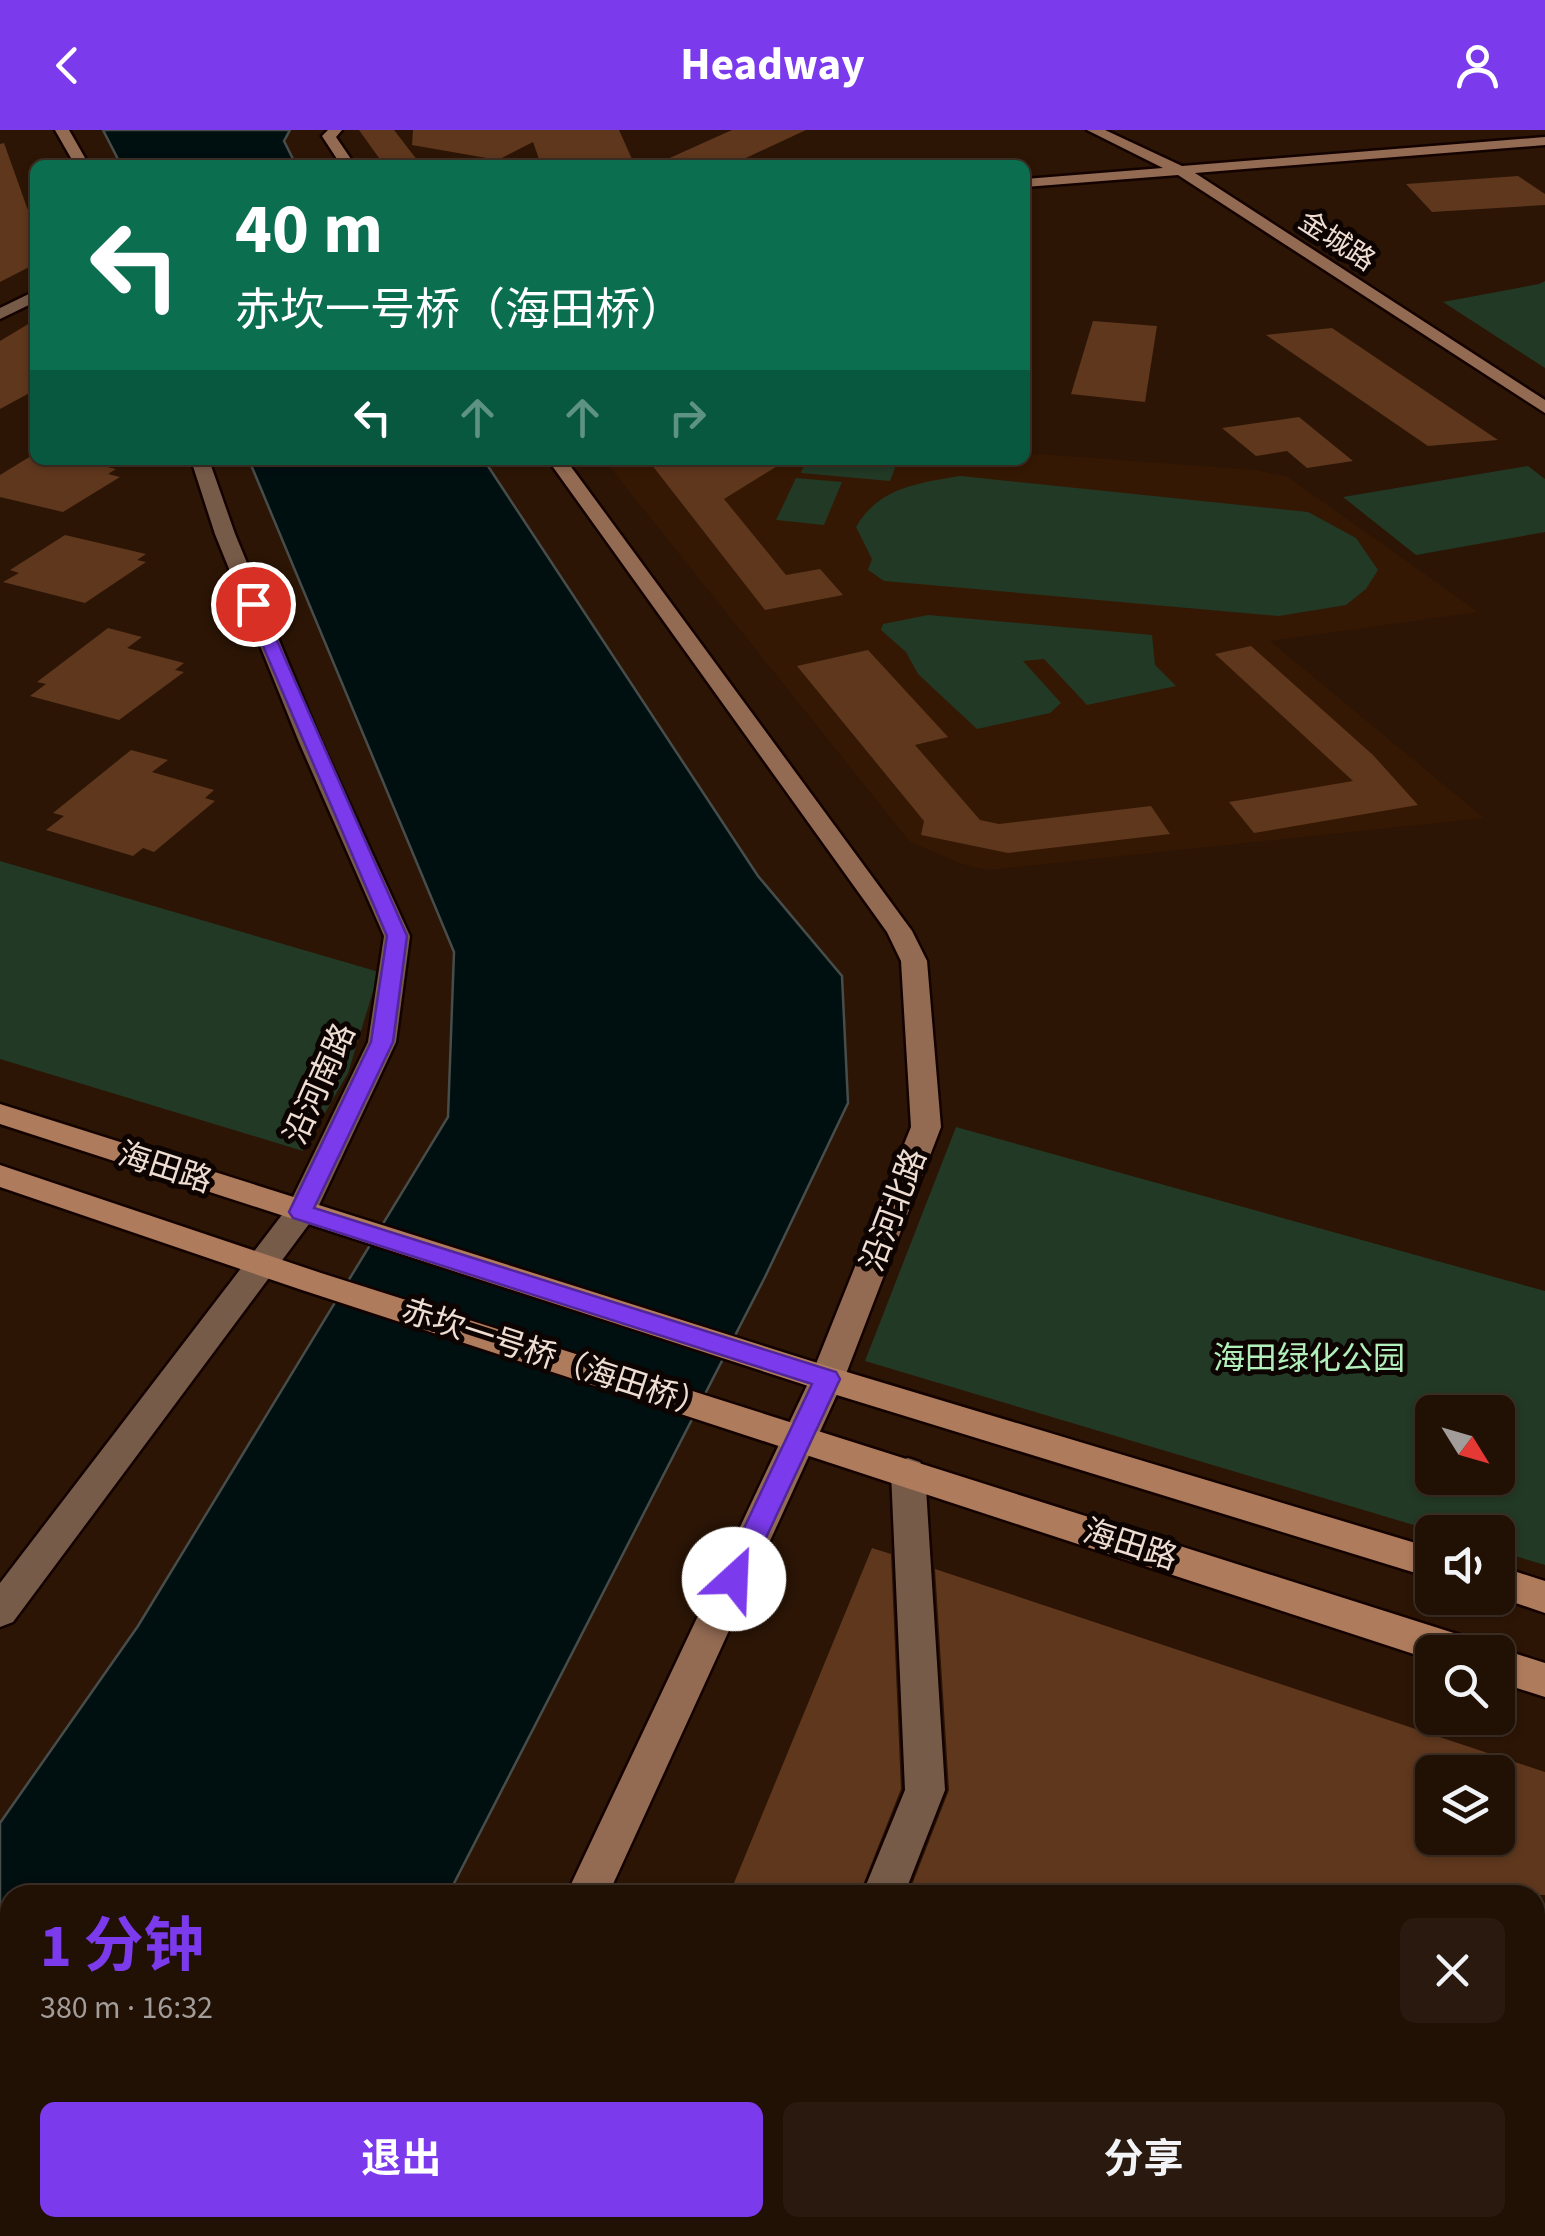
<!DOCTYPE html>
<html lang="zh">
<head>
<meta charset="utf-8">
<style>
  body { margin:0; font-family:"Source Sans 3","Noto Sans SC",sans-serif; background:#29190e; color:#f1f3f6; height:100vh; display:flex; flex-direction:column; font-size:38px; white-space:nowrap }
  * { box-sizing:border-box; margin:0 }
  p { font-size:32px; color:#a29d9a }
  .icon { flex:none; width:55px; height:55px; fill:none; stroke:currentColor; stroke-width:2; stroke-linecap:round; stroke-linejoin:round }
  .map { position:relative; flex:1; overflow:hidden }
  .panel { position:absolute; left:0px; top:1755px; width:1545px; height:352px; display:flex; flex-direction:column; background:#211004; border-radius:30px 30px 0 0; box-shadow:0 2px 8px #0004,0 0 0 2px #3e3026 }
  .panel>* { flex:none }
  .top-card { position:absolute; left:30px; top:30px; width:1000px; height:305px; border-radius:15px; box-shadow:0 2px 8px #0004,0 0 0 2px #3e3026; background:#0b6e4f; color:#fff; overflow:hidden }
  .needle { width:65px; rotate:127deg }
  .controls { position:absolute; left:1415px; top:1265px; display:grid; gap:20px }
  .controls a { display:grid; place-items:center; width:100px; height:100px; border-radius:15px; background:#211004; box-shadow:0 2px 8px #0004,0 0 0 2px #3e3026; font-size:50px }
  .pin { position:absolute; display:grid; place-items:center; width:85px; height:85px; color:#fff; margin:-42px; border:5px solid #fff; border-radius:50%; box-shadow:0 2px 10px #0007 }
  .me { position:absolute; width:110px; margin:-55px; rotate:25deg; stroke-linejoin:round; filter:drop-shadow(0 0 8px #0008) }
  .turn { display:flex; align-items:center; gap:35px; height:210px; padding:0 40px; font-size:45px }
  .turn .icon { width:130px; height:130px; stroke-width:2.5 }
  .turn b { display:block; font-size:70px; line-height:85px }
  .lanes { display:flex; align-items:center; height:95px; padding:0 40px; background:#0003; justify-content:center; gap:50px; direction:ltr }
  .lanes .off { opacity:.35 }
  .round { display:grid; place-items:center; flex:none; width:105px; height:105px; border-radius:15px; background:#29190e }
  .summary { display:flex; align-items:center; justify-content:space-between; height:170px; padding:0 40px }
  h1 { font-size:60px; font-weight:700; line-height:75px; color:#7c3aed }
  .action { display:flex; gap:20px; margin-top:auto; padding:20px 40px }
  .action a { flex:1; height:115px; border-radius:15px; background:#7c3aed; color:#fff; font-size:40px; font-weight:700; line-height:115px; text-align:center }
  .action a+a { background:#29190e; color:#f1f3f6 }
  header { display:flex; justify-content:space-between; align-items:center; height:130px; padding:0 40px; background:#7c3aed; color:#fff; font-size:45px; font-weight:700 }
  .map>svg:first-child { display:block }
  .built { fill:#341803 }
  .green { fill:#223925; fill-rule:evenodd }
  .water { fill:#000f10; stroke:#474d4a; stroke-width:2.5 }
  .building { fill:#5e371d; fill-rule:evenodd }
  .lines { fill:none; stroke-linecap:round; stroke-linejoin:round }
  .street-casing { stroke:#130200; stroke-width:5 }
  .secondary-casing { stroke:#130200; stroke-width:5 }
  .primary-casing { stroke:#130200; stroke-width:5 }
  .street { fill:#775b49; fill-rule:evenodd }
  .secondary { fill:#936b53; fill-rule:evenodd }
  .primary { fill:#af7b5d; fill-rule:evenodd }
  .route { fill:#7c3aed; stroke:#51269a; stroke-width:2.5 }
  .labels { text-anchor:middle; dominant-baseline:central; stroke-width:10; stroke-linejoin:round; paint-order:stroke }
  .far-street-label { font-size:28px; fill:#eeddd3; stroke:#0d0401 }
  .street-label { font-size:32px; fill:#eeddd3; stroke:#0d0401 }
  .park-label { font-size:32px; fill:#b1f0ba; stroke:#0d0401 }
</style>
</head>
<body>
<header><svg class="icon" aria-label="back" viewBox="0 0 24 24"><path d="M15 5l-7 7 7 7"/></svg>Headway<svg class="icon" aria-label="person" viewBox="0 0 24 24"><circle cx="12" cy="8" r="4"/><path d="M4 21q1-7 8-7t8 7"/></svg></header>
<div class="map">
<svg width="1545" height="2106" viewBox="0 0 1545 2106">
  <rect width="100%" height="100%" fill="#2c1505"/>
  <polygon class="built" points="1025,323 1255,340 1288,347 1478,482 1270,511 1484,688 988,740 962,734 910,712 604,330 1025,330"/>
  <g class="green">
    <polygon points="1545,151 1545,238 1443,172 1539,154"/>
    <polygon points="806,330 898,330 890,351 801,343"/>
    <polygon points="1528,336 1545,349 1545,402 1416,425 1343,367"/>
    <path d="M960 346 1308 382 1356 408 1378 440 1366 459 1346 475 1279 486 884 451 868 440 872 429 856 397C879 357 919 353 960 346Z"/>
    <polygon points="796,348 842,352 824,395 776,390"/>
    <polygon points="928,485 1152,505 1155,535 1176,556 1087,575 1044,529 1023,531 1061,573 1050,583 977,599 918,544 906,522 881,500 883,494"/>
    <polygon points="0,731 379,842 348,943 303,1021 0,929"/>
    <path d="M956 997 1545 1161V1435L1498 1421V1402H1437L865 1231ZM1432 1282H1498V1348H1432Z"/>
  </g>
  <g class="water">
    <polygon points="103,0 290,0 284,11 296,35 121,35"/>
    <polygon points="249,330 484,330 758,746 842,846 848,973 765,1147 448,1765 10,1765 10,2098 277,2098 272,2106 0,2106 0,1693 138,1496 448,987 454,822"/>
  </g>
  <g class="building">
    <polygon points="359,0 394,0 421,35 384,35"/>
    <polygon points="413,0 619,0 632,29 540,32 533,12 498,30 412,15"/>
    <polygon points="732,0 806,0 731,35 654,35"/>
    <polygon points="4,13 35,100 35,134 0,152 0,14"/>
    <polygon points="1518,46 1545,64 1545,75 1432,82 1406,54"/>
    <polygon points="35,190 35,260 0,279 0,211"/>
    <polygon points="1093,191 1157,196 1145,272 1071,264"/>
    <polygon points="1332,198 1498,310 1428,316 1266,205"/>
    <polygon points="1299,287 1353,331 1307,338 1287,321 1256,326 1222,298"/>
    <polygon points="31,326 35,330 76,330 116,339 108,344 120,347 63,382 0,367 0,345"/>
    <polygon points="648,330 787,330 724,369 786,445 820,439 843,465 765,480"/>
    <polygon points="65,405 146,424 137,430 146,432 85,473 3,452 19,443 10,440"/>
    <polygon points="108,498 142,507 127,518 184,533 175,540 184,542 119,590 30,566 46,554 37,552"/>
    <polygon points="1251,516 1373,625 1418,675 1254,703 1229,672 1353,651 1215,524"/>
    <polygon points="868,520 948,607 915,615 980,690 999,694 1151,676 1170,704 1008,723 921,705 924,691 797,536"/>
    <polygon points="131,620 168,630 152,642 214,660 205,668 215,671 154,722 143,718 133,726 46,700 64,686 53,683"/>
    <polygon points="872,1418 891,1424 901,1659 859,1765 729,1765"/>
    <path d="M935 1439 1545 1642V1765H908L949 1660ZM1432 1642H1498V1708H1432Z"/>
  </g>
  <g class="lines">
    <defs>
      <g id="street">
        <polygon points="35,161 35,172 0,189 0,178"/>
        <polygon points="191,330 209,330 235,404 321,612 410,806 396,912 312,1090 13,1492 0,1497 0,1453 288,1077 368,912 384,806 299,612 215,404"/>
        <polygon points="908,1328 920,1332 925,1342 945,1660 904,1765 862,1765 905,1660 891,1342 896,1332"/>
        <polygon points="726,2098 773,2098 770,2106 723,2106"/>
      </g>
      <g id="secondary">
        <polygon points="55,0 69,0 89,35 75,35"/>
        <polygon points="328,0 342,0 336,7 355,35 341,35 322,6"/>
        <polygon points="1087,0 1105,0 1182,36 1545,7 1545,15 1195,43 1545,270 1545,283 1178,45 1025,57 1025,49 1163,38"/>
        <polygon points="548,330 566,330 912,801 927,831 941,997 844,1249 608,1765 566,1765 810,1249 911,997 901,831 887,802"/>
        <polygon points="409,2098 455,2098 452,2106 406,2106"/>
      </g>
      <g id="primary">
        <polygon points="0,974 827,1236 1432,1418 1432,1448 827,1262 0,994"/>
        <polygon points="0,1035 321,1143 1460,1505 1473,1510 1479,1522 1432,1522 1432,1530 299,1159 0,1057"/>
        <polygon points="1498,1436 1545,1451 1545,1483 1498,1467"/>
        <polygon points="1498,1518 1545,1533 1545,1567 1498,1552 1498,1522 1486,1522"/>
      </g>
    </defs>
    <use href="#street" class="street-casing"/>
    <use href="#secondary" class="secondary-casing"/>
    <use href="#primary" class="primary-casing"/>
    <use href="#street" class="street"/>
    <use href="#secondary" class="secondary"/>
    <use href="#primary" class="primary"/>
  </g>
  <polygon class="route" points="253,469 261,474 407,806 393,912 314,1078 836,1242 840,1249 743,1457 734,1461 724,1457 720,1449 812,1254 293,1088 289,1082 371,912 387,806 245,474"/>
  <g class="labels">
    <g class="far-street-label">
      <text transform="translate(1337 111) rotate(33)">金城路</text>
    </g>
    <g class="street-label">
      <text transform="translate(320 954) rotate(-66)">沿河南路</text>
      <text transform="translate(165 1038) rotate(18)">海田路</text>
      <text transform="translate(894 1080) rotate(-69)">沿河北路</text>
      <text transform="translate(555 1229) rotate(18)">赤坎一号桥（海田桥）</text>
      <text transform="translate(1130 1415) rotate(18)">海田路</text>
    </g>
    <g class="park-label">
      <text x="1309" y="1229">海田绿化公园</text>
    </g>
  </g>
</svg>
<div class="controls">
<a><svg class="needle" viewBox="-14 -14 28 28"><path d="M0-13l5 13h-10z" fill="#e53935"/><path d="M0 13l5-13h-10z" fill="#a29d9a"/></svg></a>
<a><svg class="icon" aria-label="sound" viewBox="0 0 24 24"><path d="M4 9h4l5-4v14l-5-4H4zM17 9q2 3 0 6"/></svg></a>
<a><svg class="icon" aria-label="search" viewBox="0 0 24 24"><circle cx="10" cy="10" r="6"/><path d="M15 15l6 6"/></svg></a>
<a><svg class="icon" aria-label="layers" viewBox="0 0 24 24"><path d="M12 4l9 5-9 5-9-5zM3 14l9 5 9-5"/></svg></a>
</div>
<div class="pin" style="left:253px;top:474px;background:#d93025"><svg class="icon" aria-label="arrive" viewBox="0 0 24 24"><path d="M6 21V4h12l-3 4 3 4H6"/></svg></div>
<svg class="me" style="left:734px;top:1449px" viewBox="-20 -20 40 40"><circle r="19" fill="#fff"/><path d="M0-13L10 11 0 6-10 11z" fill="#7c3aed"/></svg>
<div class="top-card">
<div class="turn"><svg class="icon" aria-label="left" viewBox="0 0 24 24"><path d="M17 20v-9H6M10 6l-5 5 5 5"/></svg><div><b>40 m</b>赤坎一号桥（海田桥）</div></div>
<div class="lanes"><svg class="icon" aria-label="left" viewBox="0 0 24 24"><path d="M17 20v-9H6M10 6l-5 5 5 5"/></svg><svg class="icon off" aria-label="ahead" viewBox="0 0 24 24"><path d="M12 20V5M6 11l6-6 6 6"/></svg><svg class="icon off" aria-label="ahead" viewBox="0 0 24 24"><path d="M12 20V5M6 11l6-6 6 6"/></svg><svg class="icon off" aria-label="right" viewBox="0 0 24 24"><path d="M7 20v-9h11M14 6l5 5-5 5"/></svg></div>
</div>
<section class="panel">
<div class="summary"><div><h1>1 分钟</h1><p>380 m · 16:32</p></div><a class="round"><svg class="icon" aria-label="close" viewBox="0 0 24 24"><path d="M6 6l12 12M18 6L6 18"/></svg></a></div>
<div class="action"><a>退出</a><a>分享</a></div>
</section>
</div>
</body>
</html>
